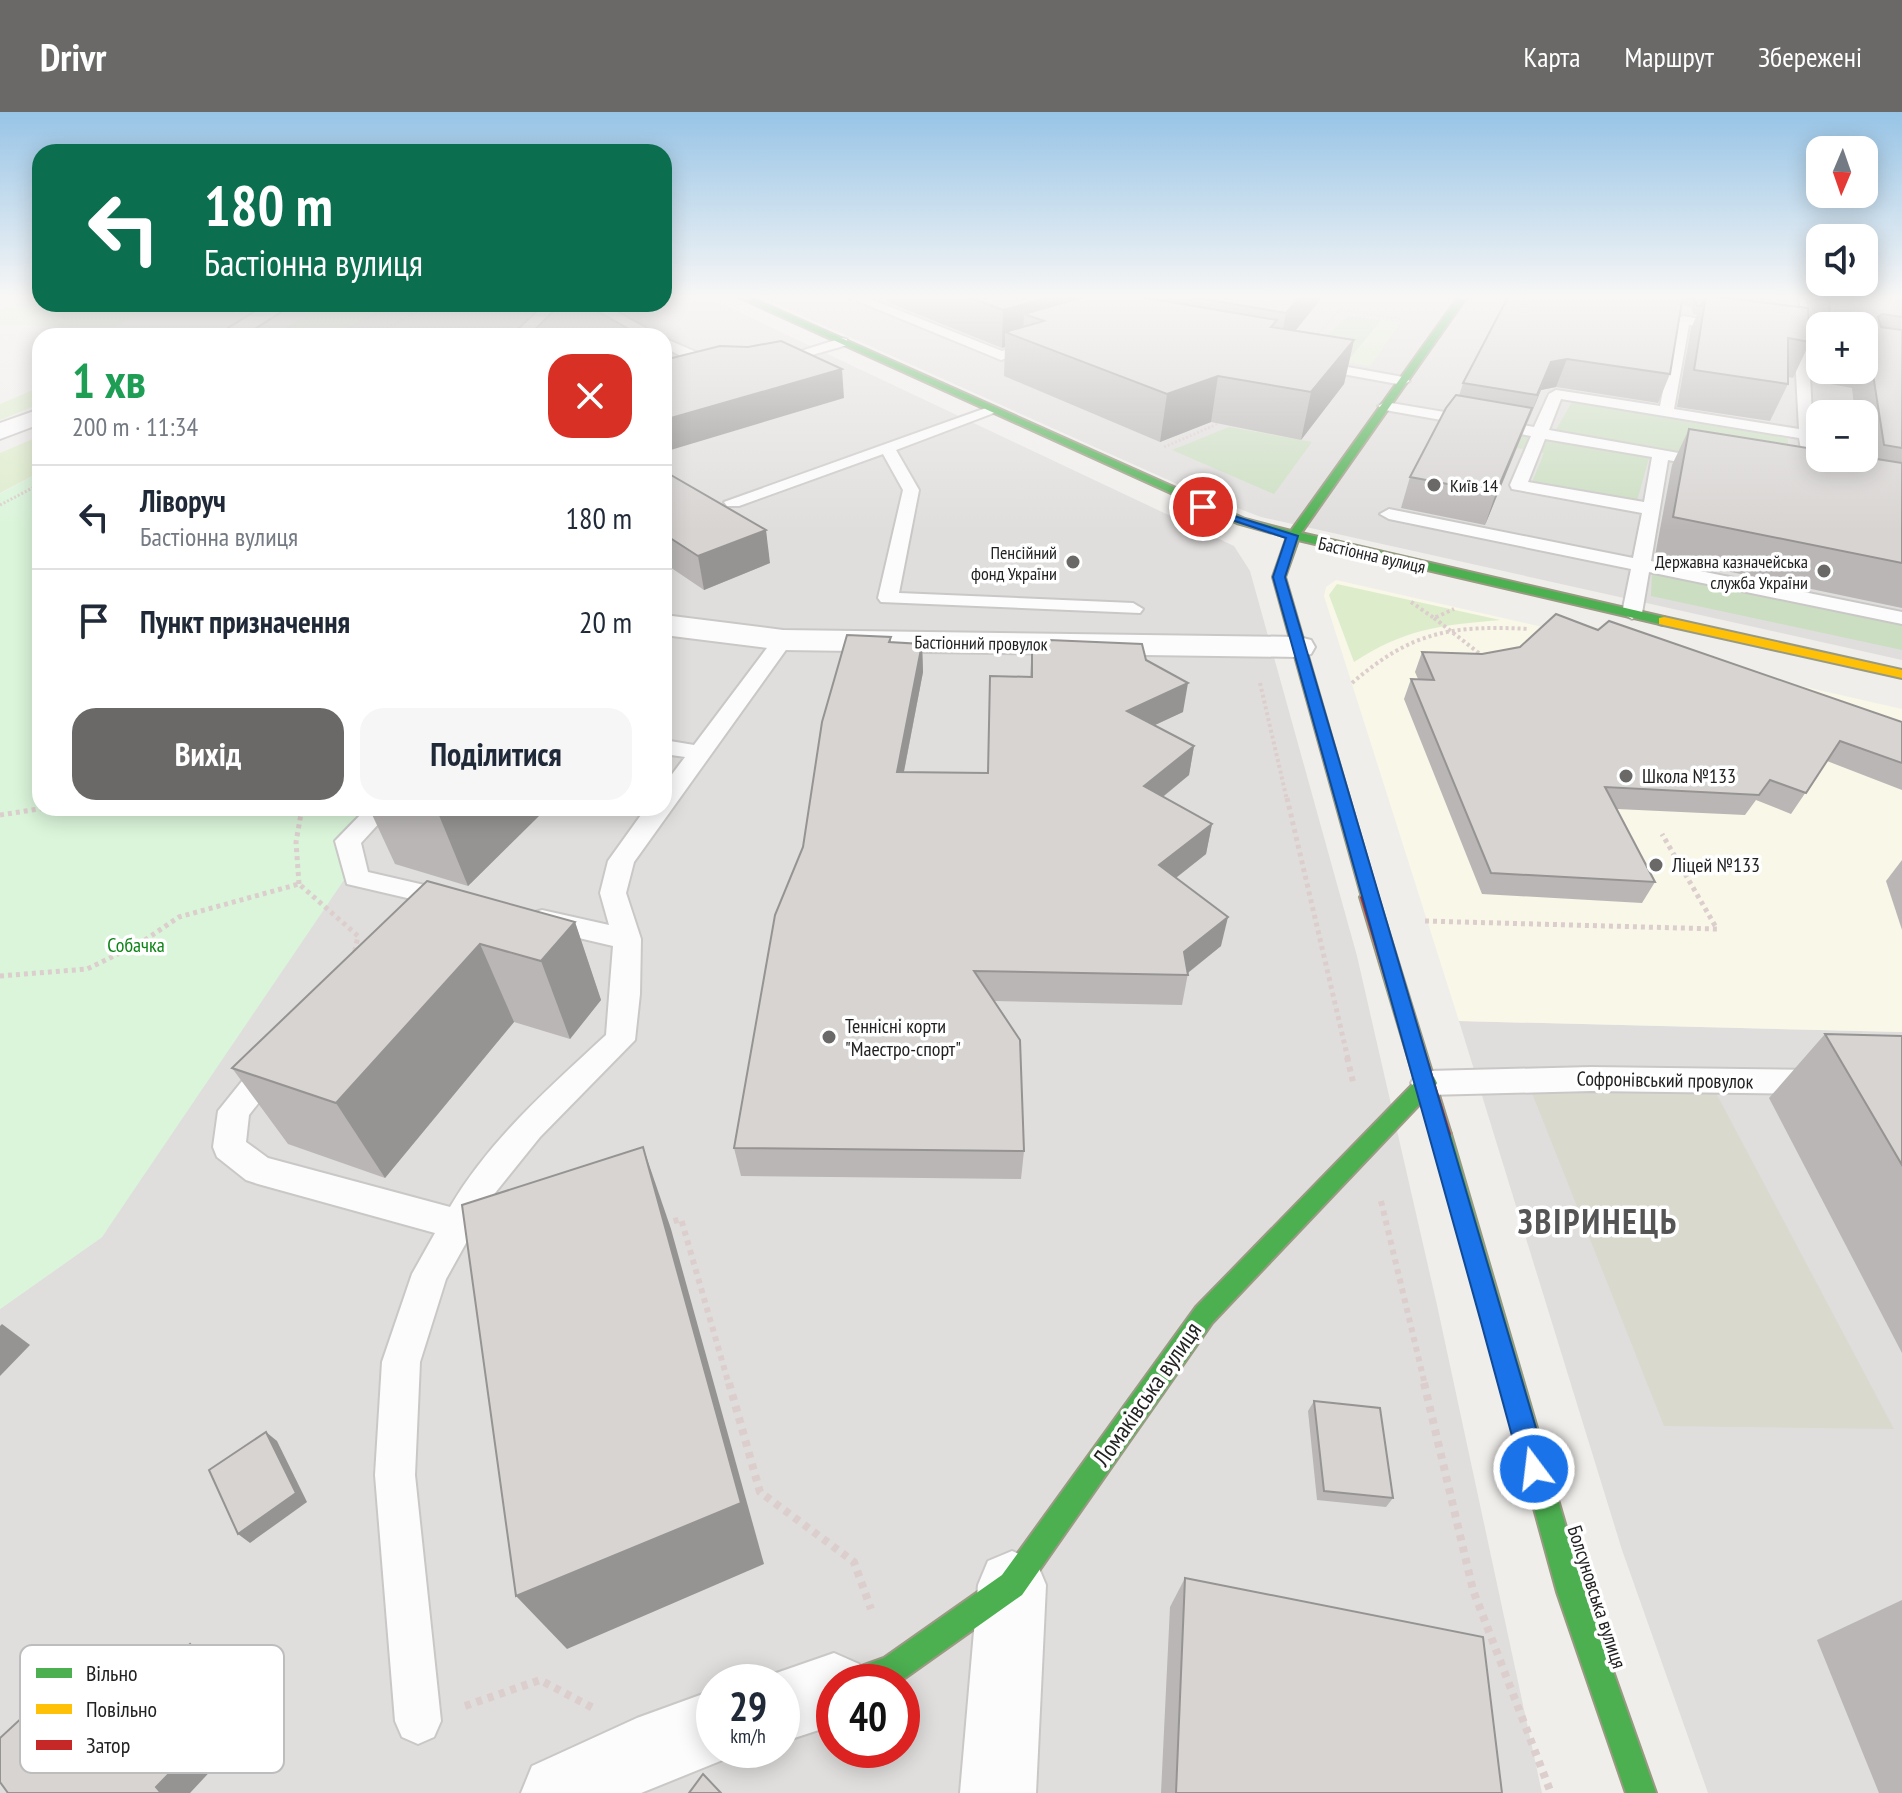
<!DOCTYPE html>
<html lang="uk">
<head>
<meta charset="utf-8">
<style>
  body { margin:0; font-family:"PT Sans Narrow",sans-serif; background:#f6f6f7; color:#1f2937; height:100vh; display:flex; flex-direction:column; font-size:30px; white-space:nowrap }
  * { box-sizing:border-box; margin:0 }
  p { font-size:26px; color:#747a83 }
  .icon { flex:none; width:44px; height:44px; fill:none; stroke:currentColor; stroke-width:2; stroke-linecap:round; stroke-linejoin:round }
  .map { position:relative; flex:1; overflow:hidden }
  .panel { position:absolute; left:32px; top:216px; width:640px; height:488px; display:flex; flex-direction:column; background:#fff; border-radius:24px; box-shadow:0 4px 20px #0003 }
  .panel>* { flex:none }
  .banner { position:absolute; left:32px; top:32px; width:640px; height:168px; border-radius:24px; box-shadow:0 4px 20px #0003; background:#0b6e4f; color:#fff; overflow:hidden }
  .needle { width:52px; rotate:182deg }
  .buttons { position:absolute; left:1806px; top:24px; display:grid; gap:16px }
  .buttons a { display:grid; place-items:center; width:72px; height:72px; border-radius:16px; background:#fff; box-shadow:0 4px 20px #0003; font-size:40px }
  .speed { position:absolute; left:696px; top:1552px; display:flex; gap:16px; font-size:40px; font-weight:700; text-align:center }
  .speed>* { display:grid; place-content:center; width:104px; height:104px; border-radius:50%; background:#fff; box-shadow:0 4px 20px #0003; line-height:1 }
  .speed small { font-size:20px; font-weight:400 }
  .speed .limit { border:12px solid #d22; background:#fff; color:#111 }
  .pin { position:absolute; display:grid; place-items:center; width:68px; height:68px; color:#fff; margin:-34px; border:4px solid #fff; border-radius:50%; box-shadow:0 2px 8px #0007 }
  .me { position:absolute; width:88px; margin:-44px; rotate:345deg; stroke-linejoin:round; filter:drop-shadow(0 0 6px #0008) }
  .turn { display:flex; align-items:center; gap:28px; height:168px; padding:0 40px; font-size:36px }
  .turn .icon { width:104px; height:104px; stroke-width:2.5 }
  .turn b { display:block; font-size:56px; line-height:68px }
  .round { display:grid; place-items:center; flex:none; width:84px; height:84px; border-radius:24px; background:#f6f6f7 }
  .head { display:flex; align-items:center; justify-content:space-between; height:136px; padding:0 40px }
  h1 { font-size:48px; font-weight:700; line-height:60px; color:#1e9e55 }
  .primary-button { display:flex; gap:16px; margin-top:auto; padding:16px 40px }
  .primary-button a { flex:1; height:92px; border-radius:24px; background:#6a6968; color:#fff; font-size:32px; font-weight:700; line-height:92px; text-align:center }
  .primary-button a+a { background:#f6f6f7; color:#1f2937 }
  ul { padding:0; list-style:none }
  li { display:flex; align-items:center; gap:24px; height:104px; padding:0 40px; border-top:2px solid #e0e1e3 }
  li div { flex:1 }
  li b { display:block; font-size:30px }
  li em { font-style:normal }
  header { display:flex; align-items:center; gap:48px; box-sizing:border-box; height:112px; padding:0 40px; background:#6a6968; color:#fff }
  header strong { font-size:38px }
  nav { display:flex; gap:44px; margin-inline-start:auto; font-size:28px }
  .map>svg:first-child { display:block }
  .residential { fill:#dfdedc; fill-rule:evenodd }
  .education { fill:#f8f7e8 }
  .construction { fill:#d9d9cd }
  .grass { fill:#ddeccb }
  .forest { fill:#cbdec1 }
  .park { fill:#daf5da }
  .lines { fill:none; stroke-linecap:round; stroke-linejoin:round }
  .lane-casing { stroke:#c9c8c7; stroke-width:4 }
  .street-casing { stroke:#c9c8c7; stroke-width:4 }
  .fast-casing { stroke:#999a82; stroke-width:4 }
  .slow-casing { stroke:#999a82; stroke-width:4 }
  .jam-casing { stroke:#999a82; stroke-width:4 }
  .path-far5 { stroke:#dccecd; stroke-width:2; stroke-dasharray:2 2; stroke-linecap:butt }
  .path-far4 { stroke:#dccecd; stroke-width:3; stroke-dasharray:2 2; stroke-linecap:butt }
  .path-far3 { stroke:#dccecd; stroke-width:4; stroke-dasharray:3 3; stroke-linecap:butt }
  .path-far2 { stroke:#dccecd; stroke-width:5; stroke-dasharray:4 4; stroke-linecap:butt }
  .path-far1 { stroke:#dccecd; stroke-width:6; stroke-dasharray:5 5; stroke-linecap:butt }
  .path { stroke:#dccecd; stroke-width:8; stroke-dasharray:6 6; stroke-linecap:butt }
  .lane { fill:#fdfcfc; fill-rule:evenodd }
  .street { fill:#fdfcfc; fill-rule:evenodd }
  .fast { fill:#4caf50; fill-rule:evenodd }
  .slow { fill:#ffc107; fill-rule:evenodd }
  .jam { fill:#c62828; fill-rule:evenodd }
  .wall { fill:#b9b6b5; fill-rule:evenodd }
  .shaded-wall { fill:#969493 }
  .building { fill:#d7d4d2; stroke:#969493; stroke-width:2 }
  .route { fill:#1a73e8; stroke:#114b97; stroke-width:2 }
  .poi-dot { fill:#6a6968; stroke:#fff; stroke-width:3 }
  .labels { text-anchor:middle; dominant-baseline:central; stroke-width:7; stroke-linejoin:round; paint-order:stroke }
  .far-poi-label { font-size:18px; fill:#222; stroke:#fff; text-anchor:end }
  .far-street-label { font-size:18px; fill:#222; stroke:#fff }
  .poi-label { font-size:20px; fill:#222; stroke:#fff; text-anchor:start }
  .park-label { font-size:20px; fill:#0c8416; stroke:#fff }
  .street-label { font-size:20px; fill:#222; stroke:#fff }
  .near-street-label { font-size:24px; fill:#222; stroke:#fff }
  .near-district-label { font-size:34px; font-weight:bold; letter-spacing:2px; fill:#555; stroke:#fff }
  .key { fill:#fff; stroke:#bdbdbd; stroke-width:2 }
  .key-label { font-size:22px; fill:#222 }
</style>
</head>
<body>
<header>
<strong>Drivr</strong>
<nav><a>Карта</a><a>Маршрут</a><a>Збережені</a></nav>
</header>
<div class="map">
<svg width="1902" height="1681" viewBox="0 0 1902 1681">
  <rect width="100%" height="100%" fill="#f0eeeb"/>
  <g class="residential">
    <path d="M664 183H703L1234 434 1250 459 1357 844 1437 1193 1542 1681H0V1197L102 1125 375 696H664V224H333L388 192H664ZM714 1570H782V1638H714ZM834 1570H902V1638H834Z"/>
    <path d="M756 183H1902V548L1261 405 1195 380ZM1820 214H1864V258H1820ZM1820 302H1864V346H1820Z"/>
    <polygon points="1459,909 1902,920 1902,1681 1708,1681 1622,1438"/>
  </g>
  <polygon class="education" points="1336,468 1902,597 1902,920 1459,909 1324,484 1326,475"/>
  <polygon class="construction" points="1530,976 1715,979 1894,1317 1664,1314"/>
  <g class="grass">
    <polygon points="25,185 40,185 40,192 154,192 116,215 0,213 0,198"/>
    <polygon points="325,192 388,192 333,224 273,224"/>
    <polygon points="1381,208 1400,211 1370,254 1347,250"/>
    <polygon points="40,275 40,292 0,308 0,292"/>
    <polygon points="40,324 40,360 0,381 0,341"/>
    <path d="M1337 472 1500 508C1441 513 1404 517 1354 550L1329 483Z"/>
  </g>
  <g class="forest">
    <polygon points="1348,204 1381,208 1347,250 1326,225"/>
    <polygon points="1572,290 1787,325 1794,361 1652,335 1637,389 1532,370 1544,341 1432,321 1440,308 1551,326"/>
    <polygon points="1229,315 1312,330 1274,382 1172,338"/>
    <polygon points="1652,461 1902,512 1902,538 1651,484"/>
  </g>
  <polygon class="park" points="40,360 40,696 375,696 346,765 102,1125 0,1197 0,382"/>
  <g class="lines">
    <defs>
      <g id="lane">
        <polygon points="843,183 860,183 1002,239 1039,228 1046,232 1001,248"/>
        <path d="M1791 183H1803L1810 201 1808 224 1814 343H1802L1799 326 1561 287 1549 318 1718 348V354L1712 356 1668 348 1651 449 1902 500V512L1649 460 1642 501 1632 507 1622 501 1631 457 1389 407 1380 402 1389 397 1633 446 1642 401 1512 377 1510 373 1531 324 1385 298 1378 294 1385 290 1534 315 1549 282 1556 278 1660 294 1677 208 1683 204 1740 214 1733 218 1689 213 1674 297 1799 317 1794 224 1798 201ZM1545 327 1652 345 1644 390 1528 370Z"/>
        <polygon points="546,192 559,192 527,224 512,224"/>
        <polygon points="587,192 602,192 660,224 643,224"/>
        <polygon points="664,226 726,253 728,256 721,260 707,258 664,235"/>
        <polygon points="842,226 847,227 847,233 770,255 763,251"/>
        <polygon points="1309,248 1403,265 1410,269 1403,273 1304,255 1302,252"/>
        <polygon points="986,296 999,299 896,338 919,378 899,481 1133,491 1143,497 1140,501 881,490 878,486 903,378 883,342 739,394 727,394 724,390"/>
        <path d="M783 522 793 528 634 750 626 781 641 827 640 882 635 928 540 1025 491 1086 446 1167 420 1250 415 1363 441 1609 434 1625 418 1632 402 1625 395 1609 375 1363 382 1250 412 1162 435 1121 258 1072 246 1068 217 1045 213 1035 218 999 263 943 274 940 285 943 289 952 249 1003 246 1030 268 1046 450 1095C490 1027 549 976 606 923L613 834 532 815 528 808 532 801 542 798 609 813 600 781 608 749 646 696H664V673L685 645 664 642V628L694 633 776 524Z"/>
        <polygon points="367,696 393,696 361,731 368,760 459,781 463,787 459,793 450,796 347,772 335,729"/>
        <polygon points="1591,955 1822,958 1833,961 1838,970 1833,979 1822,982 1591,979 1427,983 1416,980 1411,971 1416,962 1427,959"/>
      </g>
      <g id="street">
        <polygon points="268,192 292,192 242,224 217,224"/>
        <polygon points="40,297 40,312 0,327 0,311"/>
        <polygon points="664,503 783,518 1299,525 1311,528 1315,535 1311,542 1299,545 783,538 664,523"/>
        <polygon points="1012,1439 1036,1449 1046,1473 1036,1681 960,1681 978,1473 988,1449"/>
        <polygon points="834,1541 859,1552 867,1570 834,1570 834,1613 782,1630 782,1570 756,1568"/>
        <polygon points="714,1578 714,1638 741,1638 740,1641 641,1681 521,1681 532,1654 637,1606"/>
      </g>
      <g id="fast">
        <polygon points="734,183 745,183 1245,407 1291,419 1460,183 1468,183 1301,421 1664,505 1670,509 1664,513 1298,428 1285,465 1378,785 1375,789 1363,789 1273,465 1287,425 1237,411"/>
        <polygon points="1427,963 1434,965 1437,971 1434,977 1212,1211 1022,1483 902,1568 840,1570 845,1560 884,1546 1002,1463 1196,1195 1420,965"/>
        <polygon points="1441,1013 1448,1016 1451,1022 1585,1480 1656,1681 1626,1681 1557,1480 1431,1022 1434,1016"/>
      </g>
      <polygon id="slow" points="1664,505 1902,558 1902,566 1659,512 1659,506"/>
      <polygon id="jam" points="1369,779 1378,785 1451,1022 1448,1028 1441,1031 1434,1028 1431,1022 1360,785"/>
    </defs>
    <use href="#lane" class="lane-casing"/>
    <use href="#street" class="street-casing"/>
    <use href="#fast" class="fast-casing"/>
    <use href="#slow" class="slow-casing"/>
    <use href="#jam" class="jam-casing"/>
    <g class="path-far5">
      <polyline points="1343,198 1402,207"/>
      <polyline points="1318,222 1353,183"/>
      <polyline points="373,224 430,192"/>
      <polyline points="1839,295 1861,302"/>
      <polyline points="1208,316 1219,311"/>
    </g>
    <g class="path-far4">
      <polyline points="1164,335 1213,314"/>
      <polyline points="0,393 40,372"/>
    </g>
    <g class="path-far3">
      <polyline points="1411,490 1434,506 1454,497"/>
      <polyline points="1434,506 1484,545"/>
      <polyline points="1260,571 1287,688"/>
      <path d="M1352 571C1412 519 1452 513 1529 517"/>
    </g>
    <g class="path-far2">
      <polyline points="1287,686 1348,947"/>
      <polyline points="0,703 45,696"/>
      <polyline points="299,772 296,730 302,696"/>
      <polyline points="1425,809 1717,817 1662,722"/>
      <polyline points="0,864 87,857 139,832 179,805 299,772 358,824 354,843"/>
    </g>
    <g class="path-far1">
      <polyline points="1347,945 1354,974"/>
      <polyline points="1381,1089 1425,1273"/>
      <polyline points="664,1112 681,1107 729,1273"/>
    </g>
    <g class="path">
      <polyline points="729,1271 760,1380 854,1450 871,1497"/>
      <polyline points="1424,1271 1473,1478 1551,1681"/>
      <polyline points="465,1594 540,1568 595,1597"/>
    </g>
    <use href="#lane" class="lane"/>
    <use href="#street" class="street"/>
    <use href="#fast" class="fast"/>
    <use href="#slow" class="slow"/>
    <use href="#jam" class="jam"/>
  </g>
  <g class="wall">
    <polygon points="889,183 1324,183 1296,218 1354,228 1344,272 1301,328 1211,310 1160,330 1004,264 1005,235 1002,236 889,191"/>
    <polygon points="1509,183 1796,183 1810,230 1793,266 1788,265 1788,272 1770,309 1677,295 1691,216 1697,203 1693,202 1692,196 1682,192 1670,262 1658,291 1556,275 1541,278 1485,413 1401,396 1410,365 1459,284 1463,271"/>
    <path d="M1811 183H1902V496L1655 444 1672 353 1689 317 1864 346V302H1855L1852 276 1814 269 1813 201 1808 189ZM1820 214H1864V258H1820Z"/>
    <polygon points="664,359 770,451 704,478 664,451"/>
    <polygon points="1598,518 1902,610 1902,678 1827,649 1791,702 1756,688 1745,703 1617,697 1655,770 1642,791 1482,782 1404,587 1411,567 1418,567 1415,560 1422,540 1482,542 1520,535"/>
    <polygon points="891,525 891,531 922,532 923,560 904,660 987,661 1030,565 1032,536 1146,548 1183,600 1154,613 1194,634 1189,663 1163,685 1212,712 1206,742 1176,766 1221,834 1188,861 1182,893 994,889 1024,1039 1021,1067 741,1064 734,1036"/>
    <polygon points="369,696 547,696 468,774 395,752"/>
    <polygon points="1902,748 1902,818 1886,769"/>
    <polygon points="427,769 575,810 601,888 570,927 514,910 385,1066 288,1032 232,956"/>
    <polygon points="1825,922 1902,924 1902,1241 1769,986"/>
    <polygon points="1314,1289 1393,1386 1386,1395 1317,1388 1308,1299"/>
    <polygon points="1185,1466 1502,1681 1161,1681 1170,1495"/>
    <polygon points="1902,1488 1902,1681 1879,1681 1817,1528"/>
  </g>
  <g class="shaded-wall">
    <polygon points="1057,183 1077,183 1075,214 1044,209 1024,202 1023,227 1005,220 1005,235 1002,236 1003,198"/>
    <polygon points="1302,183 1324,183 1279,239 1286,201"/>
    <polygon points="1354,228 1344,272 1301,328 1311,280"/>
    <polygon points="1567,247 1556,275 1541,278 1527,312 1551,250"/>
    <polygon points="842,257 844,286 664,340 664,308"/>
    <polygon points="1218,264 1211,310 1160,330 1167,282"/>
    <polygon points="1532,296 1521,325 1485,413 1496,381"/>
    <polygon points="766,418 770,451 704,478 698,444"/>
    <polygon points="922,532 923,560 898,690 897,660"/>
    <polygon points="1188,571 1183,600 1123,628 1127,599"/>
    <polygon points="1194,634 1189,663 1139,704 1144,674"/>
    <polygon points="436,696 547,696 468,774"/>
    <polygon points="1212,712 1206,742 1154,783 1159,753"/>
    <polygon points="1228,805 1221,834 1185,863 1184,840"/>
    <polygon points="575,810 601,888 570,927 541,849"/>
    <polygon points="480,832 514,910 385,1066 336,991"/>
    <polygon points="643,1035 671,1117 764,1452 567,1537 516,1484"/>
    <polygon points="2,1212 30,1233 0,1264 0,1214"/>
    <polygon points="266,1320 277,1329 307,1390 250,1431 238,1422"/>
    <polygon points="190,1532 217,1547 263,1603 190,1681 161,1681 156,1675"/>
    <polygon points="96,1537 126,1551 164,1599 135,1586"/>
  </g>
  <g class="building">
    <polygon points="963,183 1057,183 1003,198"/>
    <polygon points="1090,183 1129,183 1277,208 1271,215 1354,228 1311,280 1218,264 1167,282 1005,220 1044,209 1024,202"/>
    <polygon points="1180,183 1302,183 1286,201"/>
    <polygon points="1509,183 1683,183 1670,262 1567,247 1551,250 1537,283 1463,271"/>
    <polygon points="1686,183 1706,183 1701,194 1697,194 1695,188"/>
    <polygon points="1706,183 1808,196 1810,230 1788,226 1788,272 1694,258"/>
    <polygon points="1707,183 1796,183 1799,192 1799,195"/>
    <polygon points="1829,183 1902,183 1902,205 1882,202 1878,205 1881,215 1902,218 1902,336 1884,333 1870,243 1864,242 1864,214 1830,214"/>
    <polygon points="781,229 842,257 664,308 664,248 720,234 748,235"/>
    <polygon points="1456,283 1532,296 1496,381 1410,365 1446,296"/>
    <polygon points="1689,317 1820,338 1820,346 1864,346 1864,345 1902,351 1902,451 1673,405"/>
    <polygon points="664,359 766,418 698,444 664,422"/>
    <polygon points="1556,502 1598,518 1609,509 1902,610 1902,651 1840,629 1806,681 1770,668 1759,683 1605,675 1655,770 1491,761 1411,567 1434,568 1422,540 1482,542 1520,535"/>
    <polygon points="847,523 891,525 889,530 922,532 897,660 988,661 990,564 1032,565 1032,536 1049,528 1142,532 1146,548 1188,571 1127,599 1194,634 1144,674 1212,712 1159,753 1228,805 1184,840 1188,863 974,859 1020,928 1024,1039 734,1036 775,803 803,735 822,610"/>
    <polygon points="427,769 575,810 541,849 480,832 336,991 232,956"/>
    <polygon points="1825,922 1902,924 1902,1053"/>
    <polygon points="643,1035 741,1391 516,1484 462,1093"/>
    <polygon points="1314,1289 1380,1296 1393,1386 1324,1379"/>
    <polygon points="266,1320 296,1381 238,1422 209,1358"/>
    <polygon points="1185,1466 1483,1525 1502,1681 1176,1681"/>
    <polygon points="190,1532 238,1591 156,1675 161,1681 8,1681 0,1670 0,1626 96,1537 135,1586"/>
    <polygon points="703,1662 721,1681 689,1681"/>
  </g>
  <linearGradient id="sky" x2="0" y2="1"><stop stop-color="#97c4e6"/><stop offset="0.44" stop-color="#f8f7f6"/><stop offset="1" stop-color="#f8f7f6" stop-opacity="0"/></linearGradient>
  <rect width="1902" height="419" fill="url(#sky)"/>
  <path class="route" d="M1199 393 1298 424 1285 465C1371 763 1462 1059 1548 1357L1544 1366 1534 1370 1525 1366 1521 1357C1441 1059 1354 763 1273 465L1286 426 1199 397Z"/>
  <g class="poi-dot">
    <circle cx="1434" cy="373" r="8"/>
    <circle cx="1073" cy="450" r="8"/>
    <circle cx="1824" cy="459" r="8"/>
    <circle cx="1626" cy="664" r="8"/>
    <circle cx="1656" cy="753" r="8"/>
    <circle cx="829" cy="925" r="8"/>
  </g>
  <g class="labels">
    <g class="far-poi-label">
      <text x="1450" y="373" text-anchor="start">Київ 14</text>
      <text x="1057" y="440">Пенсійний<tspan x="1057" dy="21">фонд України</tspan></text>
      <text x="1808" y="449">Державна казначейська<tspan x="1808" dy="21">служба України</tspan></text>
    </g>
    <g class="far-street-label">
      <text transform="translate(1372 443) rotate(13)">Бастіонна вулиця</text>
      <text transform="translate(981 531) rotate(1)">Бастіонний провулок</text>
    </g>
    <g class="poi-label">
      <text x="1642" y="664">Школа №133</text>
      <text x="1672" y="753">Ліцей №133</text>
      <text x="845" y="914">Теннісні корти<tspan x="845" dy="23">"Маестро-спорт"</tspan></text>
    </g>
    <g class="park-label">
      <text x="136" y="833">Собачка</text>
    </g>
    <g class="street-label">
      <text transform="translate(1665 968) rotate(1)">Софронівський провулок</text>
      <text transform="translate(1597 1485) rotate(72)">Болсуновська вулиця</text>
    </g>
    <g class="near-street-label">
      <text transform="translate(1147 1282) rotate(-55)">Ломаківська вулиця</text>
    </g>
    <g class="near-district-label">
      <text x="1598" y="1109">ЗВІРИНЕЦЬ</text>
    </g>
  </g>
  <rect x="20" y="1533" width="264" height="128" rx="12" class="key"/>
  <rect x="36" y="1556" width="36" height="10" fill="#4caf50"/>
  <rect x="36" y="1592" width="36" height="10" fill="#ffc107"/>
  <rect x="36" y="1628" width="36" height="10" fill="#c62828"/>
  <g class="key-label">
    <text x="86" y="1569">Вільно</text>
    <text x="86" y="1605">Повільно</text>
    <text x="86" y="1641">Затор</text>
  </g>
</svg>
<div class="buttons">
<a><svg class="needle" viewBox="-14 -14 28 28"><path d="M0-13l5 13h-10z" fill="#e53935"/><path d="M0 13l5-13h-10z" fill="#747a83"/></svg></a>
<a><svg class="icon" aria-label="sound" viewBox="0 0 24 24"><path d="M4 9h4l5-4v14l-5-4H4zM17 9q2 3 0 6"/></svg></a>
<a>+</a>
<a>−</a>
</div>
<div class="speed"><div>29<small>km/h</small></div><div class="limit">40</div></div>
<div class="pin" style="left:1203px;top:395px;background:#d93025"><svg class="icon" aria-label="arrive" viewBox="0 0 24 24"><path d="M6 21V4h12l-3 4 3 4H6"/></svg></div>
<svg class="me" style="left:1534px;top:1357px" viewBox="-20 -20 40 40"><circle r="17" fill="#1a73e8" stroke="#fff" stroke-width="3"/><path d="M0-11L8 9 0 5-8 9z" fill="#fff"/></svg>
<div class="banner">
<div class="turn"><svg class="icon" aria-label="left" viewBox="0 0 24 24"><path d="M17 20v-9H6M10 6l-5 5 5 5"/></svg><div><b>180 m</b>Бастіонна вулиця</div></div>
</div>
<section class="panel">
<div class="head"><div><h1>1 хв</h1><p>200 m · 11:34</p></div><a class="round" style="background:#d93025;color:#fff"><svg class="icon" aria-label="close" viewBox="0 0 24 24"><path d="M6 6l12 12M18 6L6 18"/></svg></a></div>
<ul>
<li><svg class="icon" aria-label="left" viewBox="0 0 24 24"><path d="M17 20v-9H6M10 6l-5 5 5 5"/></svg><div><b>Ліворуч</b><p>Бастіонна вулиця</p></div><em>180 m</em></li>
<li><svg class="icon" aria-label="arrive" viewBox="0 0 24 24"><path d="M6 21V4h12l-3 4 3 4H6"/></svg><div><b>Пункт призначення</b></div><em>20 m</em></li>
</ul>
<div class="primary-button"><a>Вихід</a><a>Поділитися</a></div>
</section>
</div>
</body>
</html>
